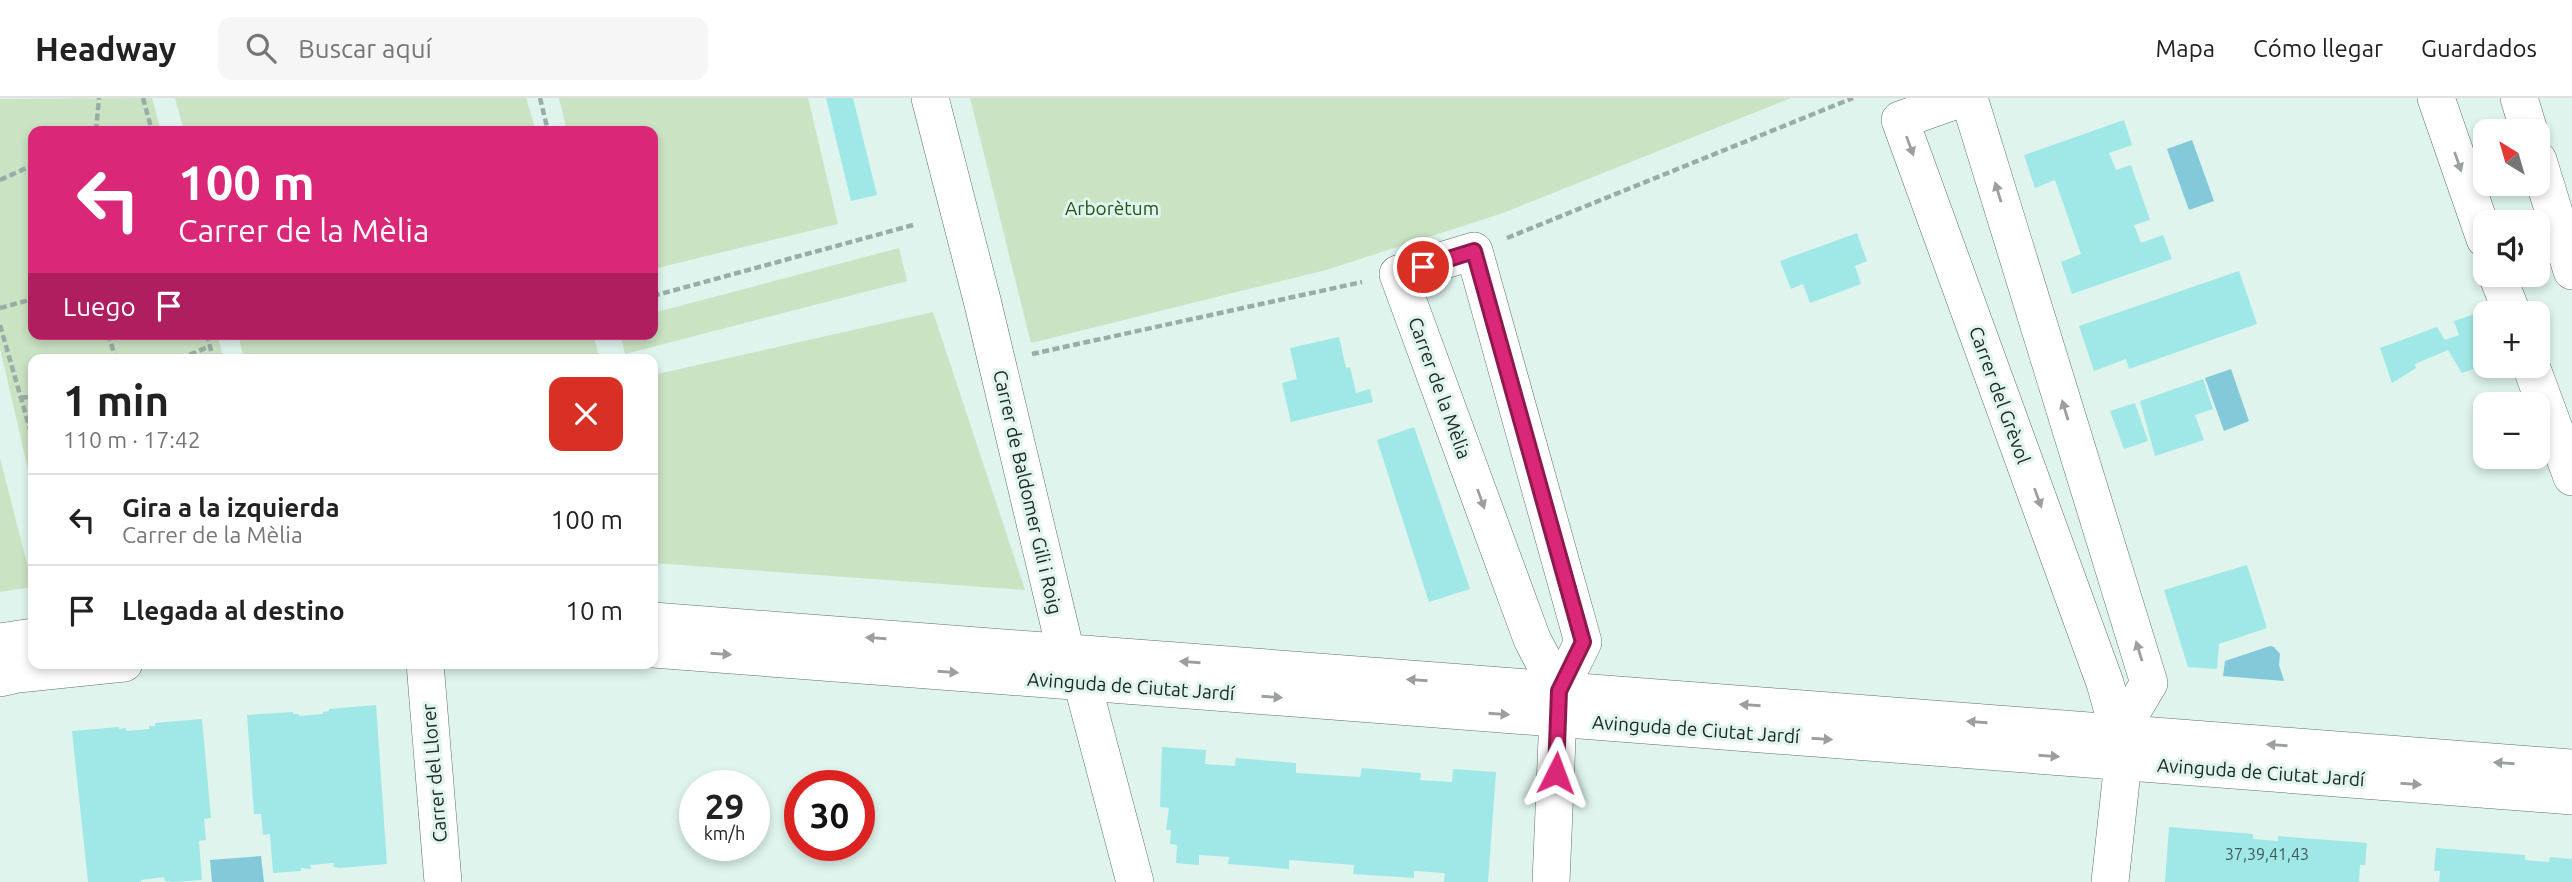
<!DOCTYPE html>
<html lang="es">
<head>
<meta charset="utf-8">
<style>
  body { margin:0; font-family:Ubuntu,sans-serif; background:#f6f6f6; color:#222; height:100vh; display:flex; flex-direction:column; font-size:26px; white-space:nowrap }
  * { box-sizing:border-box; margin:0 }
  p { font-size:23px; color:#767676 }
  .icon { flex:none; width:38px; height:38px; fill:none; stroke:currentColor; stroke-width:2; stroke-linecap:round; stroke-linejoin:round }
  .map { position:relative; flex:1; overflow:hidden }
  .side { position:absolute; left:28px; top:256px; width:630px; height:315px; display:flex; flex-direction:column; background:#fff; border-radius:14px; box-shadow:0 4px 10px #0003 }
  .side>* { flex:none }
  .banner { position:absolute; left:28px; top:28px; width:630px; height:214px; border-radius:14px; box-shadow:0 4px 10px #0003; background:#db2777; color:#fff; overflow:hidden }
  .needle { width:46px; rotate:323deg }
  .controls { position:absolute; left:2473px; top:21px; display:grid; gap:14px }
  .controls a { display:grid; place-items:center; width:77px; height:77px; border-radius:14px; background:#fff; box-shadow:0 4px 10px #0003; font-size:35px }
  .speed { position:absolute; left:679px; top:672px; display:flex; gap:14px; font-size:35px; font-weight:700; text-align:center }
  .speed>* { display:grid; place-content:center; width:91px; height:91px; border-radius:50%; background:#fff; box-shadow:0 4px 10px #0003; line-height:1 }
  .speed small { font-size:18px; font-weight:400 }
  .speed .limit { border:10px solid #d22; background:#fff; color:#111 }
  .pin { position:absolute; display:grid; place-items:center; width:60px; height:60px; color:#fff; margin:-30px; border:4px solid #fff; border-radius:50%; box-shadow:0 2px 7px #0007 }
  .me { position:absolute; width:77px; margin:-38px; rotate:3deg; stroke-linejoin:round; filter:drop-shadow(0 0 5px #0008) }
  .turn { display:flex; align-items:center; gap:24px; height:147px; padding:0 35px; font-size:32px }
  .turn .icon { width:91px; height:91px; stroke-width:2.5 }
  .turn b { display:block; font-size:49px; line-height:60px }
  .then { display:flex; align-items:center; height:66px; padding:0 35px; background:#0003; gap:14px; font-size:26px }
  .round { display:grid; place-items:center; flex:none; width:74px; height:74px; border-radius:14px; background:#f6f6f6 }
  .head { display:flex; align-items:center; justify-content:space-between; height:119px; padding:0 35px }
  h1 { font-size:42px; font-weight:700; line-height:52px }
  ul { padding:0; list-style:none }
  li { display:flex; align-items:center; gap:21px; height:91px; padding:0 35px; border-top:2px solid #e0e0e0 }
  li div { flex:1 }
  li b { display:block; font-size:26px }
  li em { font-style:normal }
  header { display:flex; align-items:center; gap:42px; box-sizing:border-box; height:98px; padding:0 35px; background:#fff; border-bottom:2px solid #e0e0e0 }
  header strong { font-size:33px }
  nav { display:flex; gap:38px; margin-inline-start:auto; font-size:24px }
  .search { width:490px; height:63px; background:#f6f6f6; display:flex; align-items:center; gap:18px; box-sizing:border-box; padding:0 24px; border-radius:14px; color:#767676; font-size:26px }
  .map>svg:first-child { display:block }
  .green { fill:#cae3c3 }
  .water { fill:#84c9d9 }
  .building { fill:#9fe8e7 }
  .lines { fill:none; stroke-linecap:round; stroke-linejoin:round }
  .street-casing { stroke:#5d716b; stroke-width:38 }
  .path { stroke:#9baca7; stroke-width:4.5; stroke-dasharray:7 3.5; stroke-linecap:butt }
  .street { stroke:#fff; stroke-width:37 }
  .oneway { fill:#9b9f9e }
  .route-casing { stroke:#8e194d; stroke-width:18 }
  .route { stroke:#db2777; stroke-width:12 }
  .labels { text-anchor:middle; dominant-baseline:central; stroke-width:6; stroke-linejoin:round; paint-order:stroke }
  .number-label { font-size:16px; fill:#405957 }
  .park-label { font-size:19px; fill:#255215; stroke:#def4ed }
  .street-label { font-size:19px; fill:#212927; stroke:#def4ed }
</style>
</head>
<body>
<header>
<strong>Headway</strong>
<div class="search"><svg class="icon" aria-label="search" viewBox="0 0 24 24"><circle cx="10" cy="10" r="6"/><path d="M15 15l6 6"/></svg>Buscar aquí</div>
<nav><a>Mapa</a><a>Cómo llegar</a><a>Guardados</a></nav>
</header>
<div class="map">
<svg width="2572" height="784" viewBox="0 0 2572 784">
  <rect width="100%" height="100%" fill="#def4ed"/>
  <g class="green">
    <polygon points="152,0 161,33 33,33 33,236 217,236 224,261 33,261 33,393 0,250 0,1"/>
    <polygon points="175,0 526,0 536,33 184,33"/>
    <polygon points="559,0 808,0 838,126 653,171 653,33 567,33"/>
    <polygon points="970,0 1791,0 1503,115 1326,172 1031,245"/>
    <polygon points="899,150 907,183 625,256 620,236 653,236 653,215"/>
    <polygon points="933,214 1025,492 653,465 653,277"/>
    <polygon points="238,236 593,236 600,261 244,261"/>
    <polygon points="0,360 33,489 0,494"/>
  </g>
  <g class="water">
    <polygon points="2192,42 2214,103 2189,112 2167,51"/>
    <polygon points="2231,271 2249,323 2224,333 2205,280"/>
    <polygon points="2270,548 2274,549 2280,556 2279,567 2284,583 2223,578 2225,563"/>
    <polygon points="261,758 264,784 212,784 210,762"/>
  </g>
  <g class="building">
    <polygon points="826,0 853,0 877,97 851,103"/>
    <polygon points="2124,22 2132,47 2109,55 2116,72 2131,67 2150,122 2134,127 2141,145 2163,137 2172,161 2072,196 2061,164 2081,156 2055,82 2035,90 2024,57"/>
    <polygon points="1857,135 1867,163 1855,168 1861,186 1810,205 1803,186 1791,191 1780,163"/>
    <polygon points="2239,173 2257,226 2129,271 2126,261 2094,273 2079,228"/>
    <polygon points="2475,216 2485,243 2485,267 2462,275 2448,252 2415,266 2416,270 2392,285 2380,250 2437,229 2445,242 2459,237 2454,223"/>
    <polygon points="1339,239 1346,270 1350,269 1356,295 1370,291 1373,304 1291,324 1282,285 1297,281 1290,250"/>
    <polygon points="2203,281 2213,311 2195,317 2204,342 2155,358 2140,303"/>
    <polygon points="2135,305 2148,343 2124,351 2110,313"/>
    <polygon points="1414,329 1470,491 1429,504 1377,342"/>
    <polygon points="2247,467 2267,530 2219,546 2217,571 2188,569 2164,492"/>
    <polygon points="376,607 387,766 340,770 334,769 333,765 310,767 311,771 301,770 301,773 273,775 270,736 263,737 261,716 254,716 247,617 293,614 293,616 299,616 299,618 323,616 323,614 329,613 329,611"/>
    <polygon points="202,621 211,720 204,721 206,742 199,743 202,782 174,784 165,783 164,779 141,782 141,784 88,784 72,633 119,629 119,631 126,630 126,633 149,631 149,628 155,628 155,625"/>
    <polygon points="1162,649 1206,652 1205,666 1235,668 1236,660 1296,665 1296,675 1360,679 1362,670 1421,675 1420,682 1452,684 1453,671 1496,674 1488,784 1444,784 1445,775 1414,773 1414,780 1353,776 1354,767 1289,762 1289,771 1228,766 1229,759 1199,757 1199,767 1176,765 1177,747 1170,746 1171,732 1166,732 1169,710 1160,709"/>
    <polygon points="2169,729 2253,736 2253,741 2278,743 2278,738 2367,745 2365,767 2360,767 2359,784 2165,784"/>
    <polygon points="2436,750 2525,757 2525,762 2549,764 2550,759 2572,761 2572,784 2439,784 2440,773 2434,773"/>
  </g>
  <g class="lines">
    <defs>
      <g id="street">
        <polyline points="930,0 983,206 1066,555 1082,584 1135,784"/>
        <polyline points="1962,0 1900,22 2105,585 2119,635 2123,664 2110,784"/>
        <polyline points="1969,0 2149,585 2119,635"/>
        <polyline points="2436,0 2485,141"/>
        <polyline points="2519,0 2529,33"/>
        <polyline points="2538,62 2572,173"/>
        <polyline points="2497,177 2512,215"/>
        <polyline points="2531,268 2572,379"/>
        <polyline points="653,523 2572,670"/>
        <polyline points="0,544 33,539"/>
        <polyline points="653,551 2572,698"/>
        <polyline points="425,565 443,784"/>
        <polyline points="0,580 18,576 124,565"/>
        <polyline points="1551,784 1559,593 1532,541 1398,176 1474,153 1583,544 1559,593"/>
      </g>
    </defs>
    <use href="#street" class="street-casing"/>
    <g class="path">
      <polyline points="143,0 152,33"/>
      <polyline points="540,0 548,33"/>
      <polyline points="96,33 99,0"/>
      <polyline points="0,82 33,67"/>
      <polyline points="1507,140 1853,0"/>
      <polyline points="653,198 913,127"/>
      <polyline points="0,210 33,201"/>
      <polyline points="0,227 33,342"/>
      <polyline points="108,236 116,261"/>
      <polyline points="207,236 213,261"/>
      <polyline points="1032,256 1362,184"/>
      <polyline points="180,261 210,248"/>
      <polyline points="21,300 33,298"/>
    </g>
    <use href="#street" class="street"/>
  </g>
  <defs><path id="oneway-solid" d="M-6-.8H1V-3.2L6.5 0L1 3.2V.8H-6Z" transform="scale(1.75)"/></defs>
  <g class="oneway">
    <use href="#oneway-solid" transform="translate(1910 48) rotate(70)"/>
    <use href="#oneway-solid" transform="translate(2458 64) rotate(71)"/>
    <use href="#oneway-solid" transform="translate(1998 94) rotate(-107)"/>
    <use href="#oneway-solid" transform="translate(2065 312) rotate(-107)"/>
    <use href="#oneway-solid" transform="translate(2038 400) rotate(70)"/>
    <use href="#oneway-solid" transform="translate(1481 401) rotate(70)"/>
    <use href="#oneway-solid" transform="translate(876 540) rotate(-176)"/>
    <use href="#oneway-solid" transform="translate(2139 553) rotate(-107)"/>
    <use href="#oneway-solid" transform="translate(721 556) rotate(4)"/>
    <use href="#oneway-solid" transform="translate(1190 564) rotate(-176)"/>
    <use href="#oneway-solid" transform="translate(948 574) rotate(4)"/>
    <use href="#oneway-solid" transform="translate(1417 582) rotate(-176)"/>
    <use href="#oneway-solid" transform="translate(1272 599) rotate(4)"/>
    <use href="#oneway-solid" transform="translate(1750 607) rotate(-176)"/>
    <use href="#oneway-solid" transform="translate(1499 616) rotate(4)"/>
    <use href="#oneway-solid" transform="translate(1977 624) rotate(-176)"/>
    <use href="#oneway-solid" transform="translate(1822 641) rotate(4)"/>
    <use href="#oneway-solid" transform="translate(2277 647) rotate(-176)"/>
    <use href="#oneway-solid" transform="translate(2049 658) rotate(4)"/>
    <use href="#oneway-solid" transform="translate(2504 665) rotate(-176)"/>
    <use href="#oneway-solid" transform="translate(2411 686) rotate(4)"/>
  </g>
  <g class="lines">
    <defs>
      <polyline id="route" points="1423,169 1474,153 1583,544 1559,593 1556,675"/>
    </defs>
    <use href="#route" class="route-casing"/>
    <use href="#route" class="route"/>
  </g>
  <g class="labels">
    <g class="number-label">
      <text x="2267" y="756">37,39,41,43</text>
    </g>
    <g class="park-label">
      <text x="1112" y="110">Arborètum</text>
    </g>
    <g class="street-label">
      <text transform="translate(1440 290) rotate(70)">Carrer de la Mèlia</text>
      <text transform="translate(2000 297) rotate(70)">Carrer del Grèvol</text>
      <text transform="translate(1028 394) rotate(77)">Carrer de Baldomer Gili i Roig</text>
      <text transform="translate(1131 588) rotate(4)">Avinguda de Ciutat Jardí</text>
      <text transform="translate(1696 631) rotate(4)">Avinguda de Ciutat Jardí</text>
      <text transform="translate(2261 674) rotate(4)">Avinguda de Ciutat Jardí</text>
      <text transform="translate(434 675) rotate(-95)">Carrer del Llorer</text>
    </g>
  </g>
</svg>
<div class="controls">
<a><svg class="needle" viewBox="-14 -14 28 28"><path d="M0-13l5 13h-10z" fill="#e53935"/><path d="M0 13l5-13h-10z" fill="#767676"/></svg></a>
<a><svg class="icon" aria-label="sound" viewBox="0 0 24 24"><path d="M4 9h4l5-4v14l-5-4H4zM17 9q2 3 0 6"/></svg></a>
<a>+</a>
<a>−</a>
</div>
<div class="speed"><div>29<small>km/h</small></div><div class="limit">30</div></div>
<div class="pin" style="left:1423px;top:169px;background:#d93025"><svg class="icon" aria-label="arrive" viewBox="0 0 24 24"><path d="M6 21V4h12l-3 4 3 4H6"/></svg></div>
<svg class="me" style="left:1556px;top:675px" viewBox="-20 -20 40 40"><path d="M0-17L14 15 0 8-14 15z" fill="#db2777" stroke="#fff" stroke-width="4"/></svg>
<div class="banner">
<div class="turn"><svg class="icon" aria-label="left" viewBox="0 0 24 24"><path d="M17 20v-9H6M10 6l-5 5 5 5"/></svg><div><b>100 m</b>Carrer de la Mèlia</div></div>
<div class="then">Luego<svg class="icon" aria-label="arrive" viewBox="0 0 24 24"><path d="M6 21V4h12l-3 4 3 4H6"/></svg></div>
</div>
<section class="side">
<div class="head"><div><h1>1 min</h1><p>110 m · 17:42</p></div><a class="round" style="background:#d93025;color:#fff"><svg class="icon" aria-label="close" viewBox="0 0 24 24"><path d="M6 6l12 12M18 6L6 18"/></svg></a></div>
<ul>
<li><svg class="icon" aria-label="left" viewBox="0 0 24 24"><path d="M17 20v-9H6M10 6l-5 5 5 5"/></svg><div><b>Gira a la izquierda</b><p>Carrer de la Mèlia</p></div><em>100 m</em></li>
<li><svg class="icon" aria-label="arrive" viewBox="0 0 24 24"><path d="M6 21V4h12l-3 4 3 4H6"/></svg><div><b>Llegada al destino</b></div><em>10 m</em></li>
</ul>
</section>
</div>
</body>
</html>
